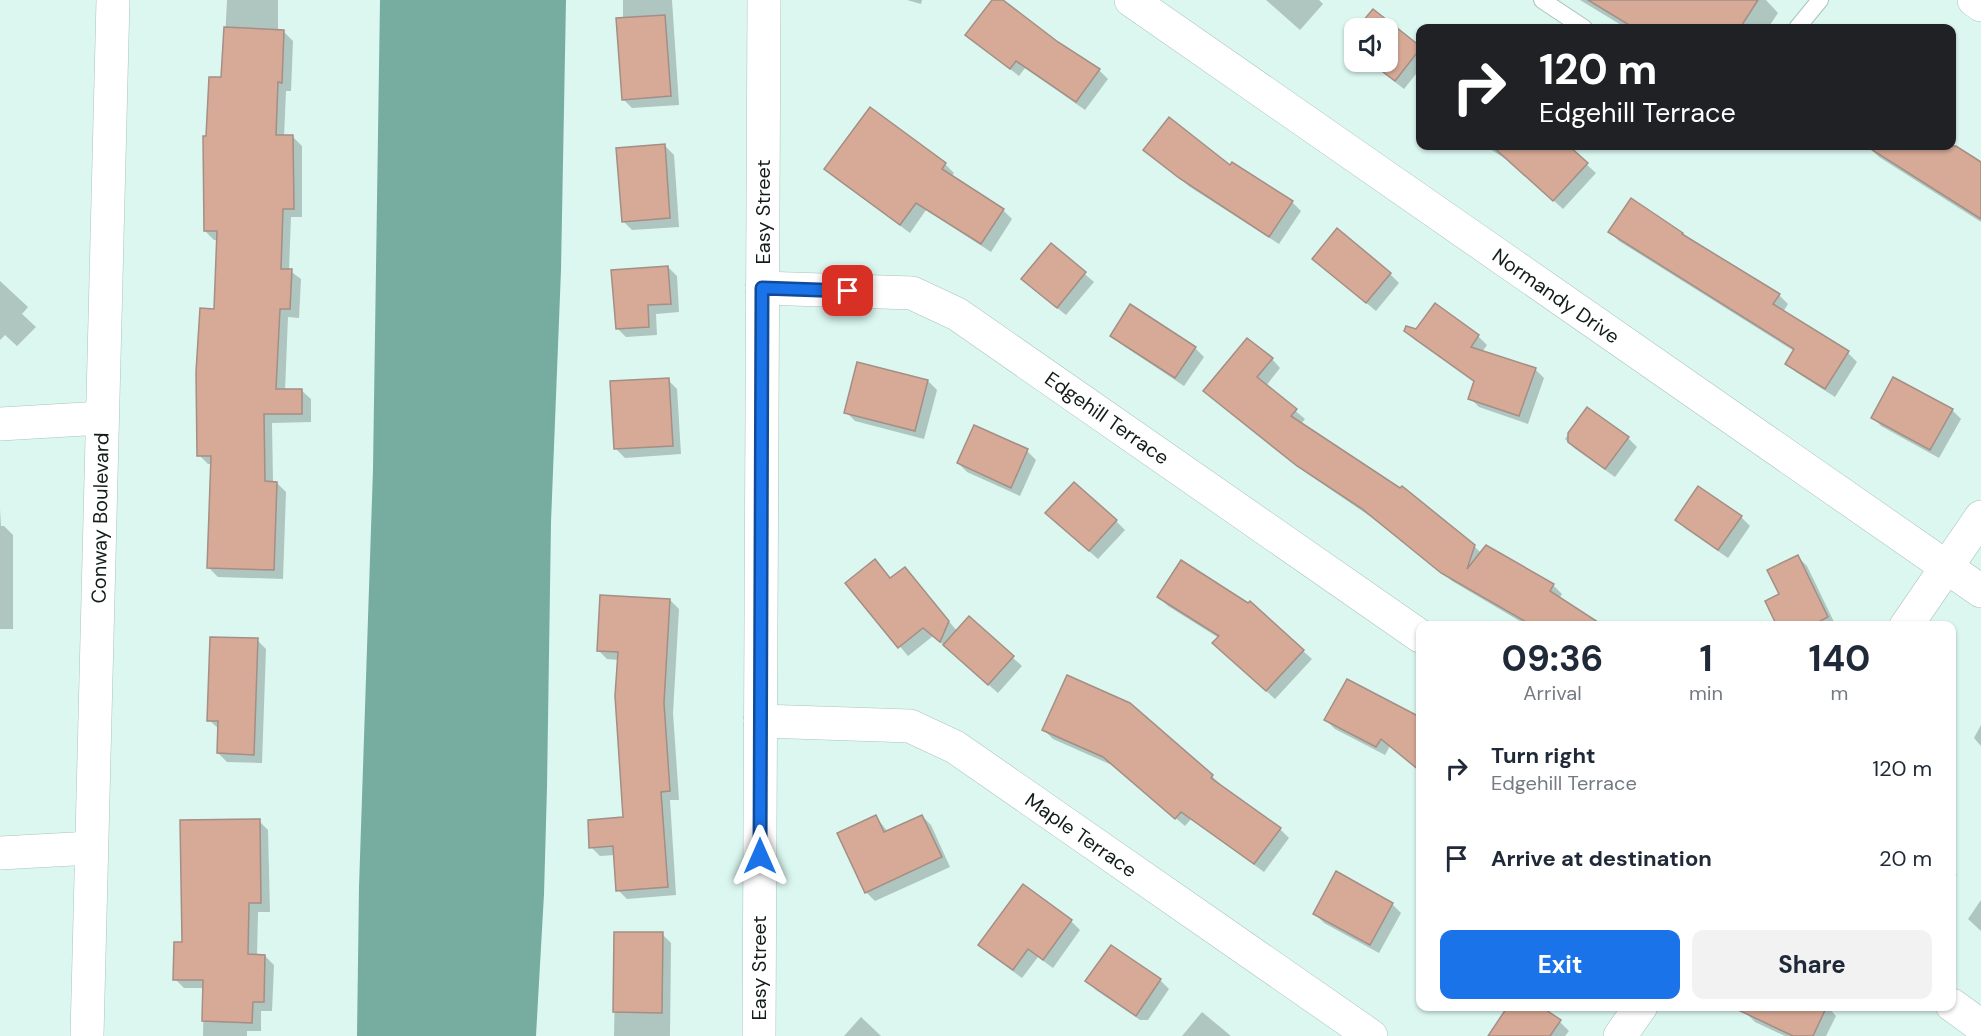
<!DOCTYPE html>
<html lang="en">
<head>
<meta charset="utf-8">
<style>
  body { margin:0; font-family:"DM Sans",sans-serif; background:#f2f2f3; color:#1f2937; height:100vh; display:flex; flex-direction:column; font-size:22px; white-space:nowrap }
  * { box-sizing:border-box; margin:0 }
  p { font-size:20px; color:#747a83 }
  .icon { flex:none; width:33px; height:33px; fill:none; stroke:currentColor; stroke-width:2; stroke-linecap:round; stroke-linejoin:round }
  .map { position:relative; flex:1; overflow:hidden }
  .drawer { position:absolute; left:1416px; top:621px; width:540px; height:390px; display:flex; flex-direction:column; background:#fff; border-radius:12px; box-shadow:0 2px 4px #0004 }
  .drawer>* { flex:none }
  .top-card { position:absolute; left:1416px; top:24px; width:540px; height:126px; border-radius:12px; box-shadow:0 2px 4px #0004; background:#202124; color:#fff; overflow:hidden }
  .buttons { position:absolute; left:1344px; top:18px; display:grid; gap:12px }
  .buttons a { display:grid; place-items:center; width:54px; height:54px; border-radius:12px; background:#fff; box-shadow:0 2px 4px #0004; font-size:30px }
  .pin { position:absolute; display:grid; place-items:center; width:51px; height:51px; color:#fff; margin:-26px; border-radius:12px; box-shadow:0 3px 9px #0006 }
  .me { position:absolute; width:66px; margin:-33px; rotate:0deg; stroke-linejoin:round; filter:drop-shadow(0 0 4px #0008) }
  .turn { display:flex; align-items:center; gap:21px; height:126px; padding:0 24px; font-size:27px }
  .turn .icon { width:78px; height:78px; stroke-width:2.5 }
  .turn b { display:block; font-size:42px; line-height:51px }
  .eta { display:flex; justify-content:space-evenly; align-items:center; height:102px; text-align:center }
  .eta b { font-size:36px; font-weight:700; line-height:42px }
  .primary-button { display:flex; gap:12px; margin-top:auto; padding:12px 24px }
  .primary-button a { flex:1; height:69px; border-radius:12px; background:#1a73e8; color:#fff; font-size:24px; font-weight:700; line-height:69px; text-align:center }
  .primary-button a+a { background:#f2f2f3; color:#1f2937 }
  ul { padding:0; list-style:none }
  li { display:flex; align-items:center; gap:18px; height:90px; padding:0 24px }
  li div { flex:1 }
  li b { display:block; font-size:22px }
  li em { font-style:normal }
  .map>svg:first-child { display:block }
  .water { fill:#77aca1 }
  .shadow { fill:#0003 }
  .building { fill:#d6aa97; stroke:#a48e85; stroke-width:1.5 }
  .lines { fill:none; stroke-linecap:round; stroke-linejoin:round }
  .lane-casing { stroke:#a9c4be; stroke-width:18 }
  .street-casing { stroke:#a9c4be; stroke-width:34 }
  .secondary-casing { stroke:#a9c4be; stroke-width:34 }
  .lane { stroke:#fff; stroke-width:16 }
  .street { stroke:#fff; stroke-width:33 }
  .secondary { stroke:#fff; stroke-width:33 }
  .route-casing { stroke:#114b97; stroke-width:15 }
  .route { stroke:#1a73e8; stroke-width:10 }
  .labels { text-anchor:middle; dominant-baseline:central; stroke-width:4.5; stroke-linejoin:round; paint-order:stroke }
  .street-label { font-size:20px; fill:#121c1a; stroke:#fff }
</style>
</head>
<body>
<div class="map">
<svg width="1981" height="1036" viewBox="0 0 1981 1036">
  <rect width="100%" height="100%" fill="#dbf7f0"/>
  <polygon class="water" points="380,0 566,0 561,270 551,522 547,787 544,894 536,1036 357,1036 359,887 373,469"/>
  <g class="shadow">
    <polygon points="215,0 278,0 278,32 284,32 293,41 291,91 286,91 284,137 293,137 302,146 302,217 291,217 289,270 301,279 299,318 288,317 285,391 301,390 311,399 311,422 272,423 273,483 277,483 286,492 283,579 218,577 209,568 212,464 208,464 199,455 215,310 218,240 214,240 205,231 207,137 223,79 227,0"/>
    <polygon points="623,0 672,0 679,105 632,108 623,99"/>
    <polygon points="907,0 922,0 921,4"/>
    <polygon points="993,0 1000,0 1057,43 1099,70 1108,79 1085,110 1025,68 1019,76 967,35"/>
    <polygon points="1266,0 1319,0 1323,4 1300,30"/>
    <polygon points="1580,0 1766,0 1778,13 1768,28 1626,28"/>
    <polygon points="1373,11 1420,48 1420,69 1404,89 1369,62 1388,62 1388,28 1359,28"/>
    <polygon points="1354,35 1354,49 1348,43"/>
    <polygon points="1952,145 1981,163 1981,222 1879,157 1867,146"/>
    <polygon points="665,146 674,155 679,227 632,230 623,221"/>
    <polygon points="1485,146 1566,146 1596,173 1563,209 1512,163"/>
    <polygon points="1145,150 1231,167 1292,202 1301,211 1279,244 1190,187"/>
    <polygon points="945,164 954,173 951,177 1003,210 1012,219 991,252 926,210 910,233 835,178 826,169"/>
    <polygon points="1610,232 1682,234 1688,240 1779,295 1788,304 1783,312 1848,353 1857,362 1835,397 1796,372 1787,364 1794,351 1619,241"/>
    <polygon points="1051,245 1094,282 1066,315 1032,288"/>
    <polygon points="668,267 677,276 679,312 656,314 657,335 626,337 617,328"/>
    <polygon points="1323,267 1390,274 1399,283 1376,311"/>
    <polygon points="0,281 28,307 22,314 36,327 17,346 5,335 0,340"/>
    <polygon points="1406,331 1478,336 1487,345 1482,352 1535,369 1544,378 1528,424 1479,407 1470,398 1475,383 1415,340"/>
    <polygon points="1112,335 1195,348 1204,357 1184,386 1121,344"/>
    <polygon points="1272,359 1280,368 1266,386 1305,419 1301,424 1474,546 1481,553 1553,585 1562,594 1559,599 1601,626 1528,626 1452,581 1371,517 1308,474 1214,399"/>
    <polygon points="858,363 928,381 937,390 924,439 855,421 846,412"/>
    <polygon points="668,380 677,389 681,454 625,458 616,449"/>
    <polygon points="1587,409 1628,438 1637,447 1615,477 1574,448 1565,439"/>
    <polygon points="1952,410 1961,419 1939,458 1881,426 1873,417"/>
    <polygon points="975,427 1027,451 1036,460 1020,496 967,472 958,463"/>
    <polygon points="0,509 1,526 4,526 13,535 13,629 0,629"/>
    <polygon points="1741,517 1750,526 1728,558 1686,529 1677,520"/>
    <polygon points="1116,521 1125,530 1098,559 1056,522"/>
    <polygon points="1798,557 1807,566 1836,626 1779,626 1781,595"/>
    <polygon points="905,569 957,631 969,618 1022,666 998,693 933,636 908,656 847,583 891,579"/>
    <polygon points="1159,597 1303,651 1312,659 1275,699 1223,652 1219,638 1168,606"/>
    <polygon points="670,600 679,609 673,713 679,800 670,800 676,895 627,899 618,890 615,855 600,856 591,847 625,819 619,660 607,659 598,650"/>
    <polygon points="257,640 266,649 262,763 227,762 218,753 219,729 209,720"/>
    <polygon points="1409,713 1420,722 1420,771 1390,746 1385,755 1335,729 1326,720"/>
    <polygon points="1981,725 1981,746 1974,738"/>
    <polygon points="1044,730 1212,776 1221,785 1220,786 1280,829 1289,838 1264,872 1191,819 1185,826 1114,766 1053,739"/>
    <polygon points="922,816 931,825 950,867 875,901 866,892 876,817 888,832"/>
    <polygon points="259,821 268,830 270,912 258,912 257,956 265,956 274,965 272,1011 261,1011 261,1031 247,1031 247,1036 203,1036 204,988 184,988 175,979 184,943"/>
    <polygon points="1952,870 1957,875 1952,881"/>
    <polygon points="1023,886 1071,921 1080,930 1053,968 1038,957 1022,978 989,954 980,945"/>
    <polygon points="1981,900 1981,931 1968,919"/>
    <polygon points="1392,904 1401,913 1379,953 1324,923 1315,914"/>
    <polygon points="616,933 662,934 671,943 670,1036 614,1036"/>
    <polygon points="1160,980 1169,989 1148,1020 1140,1020 1096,990 1087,981"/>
    <polygon points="1827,1006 1836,1016 1826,1036 1785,1036 1755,1022 1746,1013"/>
    <polygon points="1202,1012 1231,1036 1182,1036"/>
    <polygon points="861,1017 881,1036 844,1036"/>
    <polygon points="1560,1022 1569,1031 1565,1036 1489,1036"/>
  </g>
  <g class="building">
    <polygon points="992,0 1003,0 1058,42 1100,69 1076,102 1016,61 1010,69 965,35"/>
    <polygon points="1588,0 1758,0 1740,28 1634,28"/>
    <polygon points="1373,9 1420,46 1420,49 1395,81 1370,62 1388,62 1388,28 1357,28"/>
    <polygon points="665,15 671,96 622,100 616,18"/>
    <polygon points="224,27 284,30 282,83 278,82 276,135 293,135 294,209 283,209 281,269 292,269 290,309 280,309 276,389 302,389 302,414 264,414 265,481 277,482 274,570 207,568 211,456 197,456 196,372 200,308 214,309 217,231 204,231 203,136 206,136 209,77 221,77"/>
    <polygon points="870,107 946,163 942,169 1004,209 981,244 916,203 900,225 824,169"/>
    <polygon points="1169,117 1230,165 1232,162 1293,201 1269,237 1179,178 1143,150"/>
    <polygon points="665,144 670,218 622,222 616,148"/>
    <polygon points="1492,146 1569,146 1588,163 1553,201"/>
    <polygon points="1866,146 1956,146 1981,162 1981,219"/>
    <polygon points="1631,198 1683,233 1682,234 1780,294 1773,304 1849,351 1825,389 1785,364 1794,349 1608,232"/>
    <polygon points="1337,228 1391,273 1366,303 1312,259"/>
    <polygon points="1051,243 1086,272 1057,308 1021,279"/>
    <polygon points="668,266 671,304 648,305 649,327 616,329 611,270"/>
    <polygon points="1435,303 1479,335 1471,347 1536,368 1519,416 1468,399 1474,381 1404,331 1406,326 1416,329"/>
    <polygon points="1130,304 1196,347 1175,378 1110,336"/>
    <polygon points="1247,338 1273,358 1257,377 1297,409 1291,416 1400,488 1402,486 1475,545 1467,569 1486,545 1554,584 1550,591 1604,626 1533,626 1441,573 1361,508 1297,466 1203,391"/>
    <polygon points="857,362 928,380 915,431 844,413"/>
    <polygon points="1893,377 1953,409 1930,450 1871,418"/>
    <polygon points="669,378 673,446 614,449 610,381"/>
    <polygon points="1587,407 1629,437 1605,469 1568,442 1568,433"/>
    <polygon points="974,425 1028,449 1011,488 957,463"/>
    <polygon points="1074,482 1117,520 1089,551 1045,513"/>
    <polygon points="1698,486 1742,516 1718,550 1675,520"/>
    <polygon points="1798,555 1828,617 1811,626 1777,626 1765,601 1779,594 1767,570"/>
    <polygon points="875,559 890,578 905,567 949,621 940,642 923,628 898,648 845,583"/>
    <polygon points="1181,560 1248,603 1250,601 1304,650 1266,691 1212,643 1219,636 1157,597"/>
    <polygon points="600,595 670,599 664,703 670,791 661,792 668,887 616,891 613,846 589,848 588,820 623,817 615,696 618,652 597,651"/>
    <polygon points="969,616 1014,656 988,685 943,645"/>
    <polygon points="210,637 258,638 254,755 217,753 218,721 207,721"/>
    <polygon points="1067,675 1130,703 1213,775 1211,778 1281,828 1254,864 1181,812 1175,819 1103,757 1042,730"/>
    <polygon points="1347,679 1420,717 1420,771 1381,739 1376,747 1324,720"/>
    <polygon points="876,815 884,832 922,815 942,857 865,893 837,833"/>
    <polygon points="260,819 261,903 249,903 248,954 265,955 264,1002 253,1002 252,1023 202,1021 203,980 173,980 174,942 182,942 180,820"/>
    <polygon points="1336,871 1393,903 1370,945 1313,914"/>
    <polygon points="1023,884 1072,920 1043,960 1028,949 1013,970 978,945"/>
    <polygon points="614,932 663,932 662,1013 613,1012"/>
    <polygon points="1111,945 1161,979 1136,1016 1085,981"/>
    <polygon points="1508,1006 1540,1006 1561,1020 1550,1036 1488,1036"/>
    <polygon points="1730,1006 1827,1006 1813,1036 1793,1036"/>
  </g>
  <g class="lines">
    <defs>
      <g id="lane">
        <polyline points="1542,0 1584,28"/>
        <polyline points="1797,28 1820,0"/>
      </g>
      <g id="street">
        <polyline points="1131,0 1981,591"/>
        <polyline points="1974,0 1981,5"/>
        <polyline points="762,288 912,293 957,314 1420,636"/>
        <polyline points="0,424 102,418"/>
        <polyline points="1906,626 1981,517"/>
        <polyline points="760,721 910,726 955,747 1371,1036"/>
        <polyline points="0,853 91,848"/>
        <polyline points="1952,1005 1981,1026"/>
        <polyline points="759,1036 764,0"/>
        <polyline points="1620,1036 1641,1006"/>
      </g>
      <polyline id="secondary" points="87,1036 113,0"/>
    </defs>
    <use href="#lane" class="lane-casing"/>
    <use href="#street" class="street-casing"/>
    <use href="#secondary" class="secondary-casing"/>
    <use href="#lane" class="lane"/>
    <use href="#street" class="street"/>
    <use href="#secondary" class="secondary"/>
  </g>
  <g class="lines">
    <defs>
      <polyline id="route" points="760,856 762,288 848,291"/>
    </defs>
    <use href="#route" class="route-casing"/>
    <use href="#route" class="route"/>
  </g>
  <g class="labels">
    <g class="street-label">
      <text transform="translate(763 212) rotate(-90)">Easy Street</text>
      <text transform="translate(1556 296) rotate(35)">Normandy Drive</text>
      <text transform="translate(1107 418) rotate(35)">Edgehill Terrace</text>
      <text transform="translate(100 518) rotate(-89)">Conway Boulevard</text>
      <text transform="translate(1081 835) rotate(35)">Maple Terrace</text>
      <text transform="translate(759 968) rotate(-90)">Easy Street</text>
    </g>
  </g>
</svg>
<div class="buttons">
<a><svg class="icon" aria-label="sound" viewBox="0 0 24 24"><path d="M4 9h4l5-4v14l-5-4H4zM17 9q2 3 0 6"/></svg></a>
</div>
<div class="pin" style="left:848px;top:291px;background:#d93025"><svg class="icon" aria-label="arrive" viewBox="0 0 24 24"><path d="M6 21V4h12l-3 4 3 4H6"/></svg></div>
<svg class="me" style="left:760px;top:856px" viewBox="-20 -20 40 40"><path d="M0-17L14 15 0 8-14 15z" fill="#1a73e8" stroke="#fff" stroke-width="4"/></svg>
<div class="top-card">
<div class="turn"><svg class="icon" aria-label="right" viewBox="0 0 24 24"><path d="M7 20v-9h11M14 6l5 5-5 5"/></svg><div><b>120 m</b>Edgehill Terrace</div></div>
</div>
<section class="drawer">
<div class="eta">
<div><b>09:36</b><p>Arrival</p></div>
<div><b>1</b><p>min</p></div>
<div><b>140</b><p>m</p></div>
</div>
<ul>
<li><svg class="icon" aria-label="right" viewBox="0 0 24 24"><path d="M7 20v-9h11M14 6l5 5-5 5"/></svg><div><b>Turn right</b><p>Edgehill Terrace</p></div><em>120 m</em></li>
<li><svg class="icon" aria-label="arrive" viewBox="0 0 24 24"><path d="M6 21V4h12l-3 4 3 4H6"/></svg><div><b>Arrive at destination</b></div><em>20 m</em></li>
</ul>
<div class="primary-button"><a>Exit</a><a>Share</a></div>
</section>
</div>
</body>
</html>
